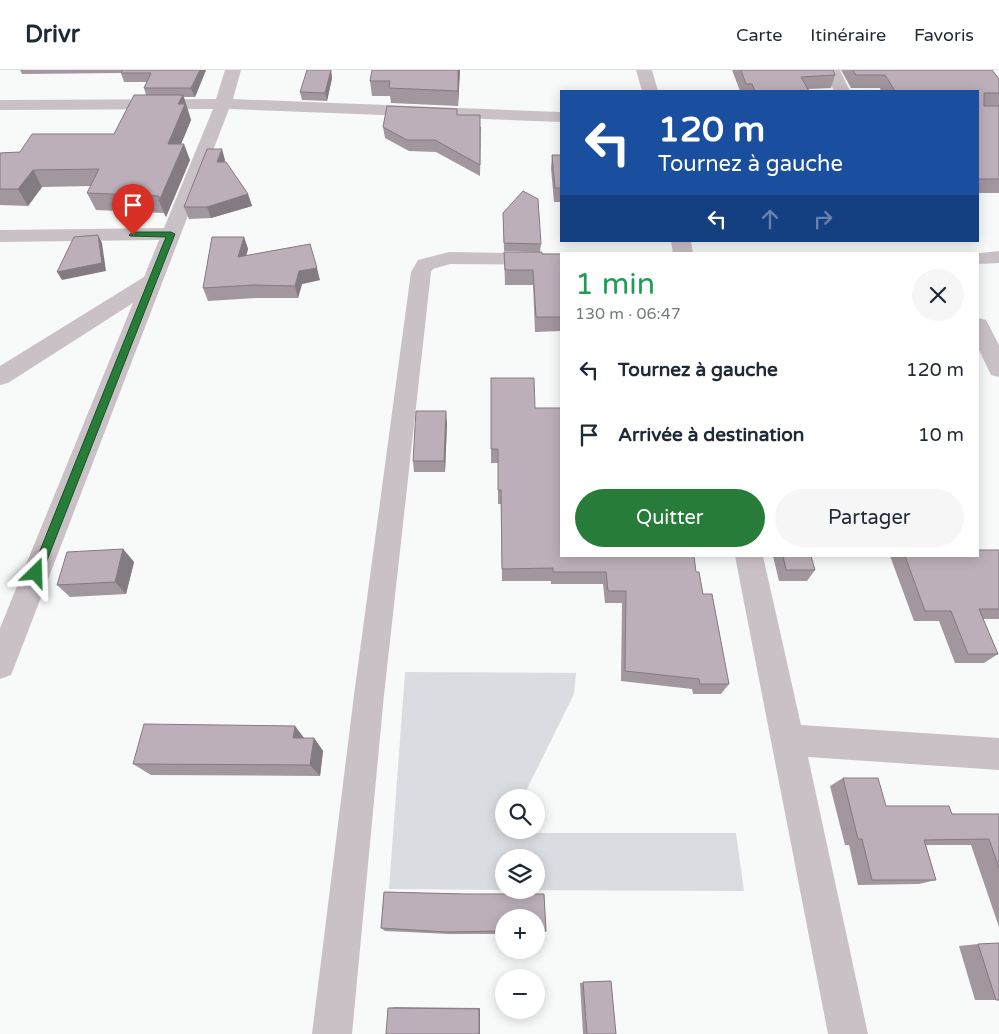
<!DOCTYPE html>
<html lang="fr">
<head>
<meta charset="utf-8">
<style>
  body { margin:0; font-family:"Varela Round",sans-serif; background:#f6f6f7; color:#1f2937; height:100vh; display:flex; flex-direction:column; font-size:19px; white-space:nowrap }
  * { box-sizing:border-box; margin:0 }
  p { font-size:16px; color:#747a83 }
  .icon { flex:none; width:28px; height:28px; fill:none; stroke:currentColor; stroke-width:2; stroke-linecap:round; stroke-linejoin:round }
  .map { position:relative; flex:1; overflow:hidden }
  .sheet { position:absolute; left:560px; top:182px; width:419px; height:305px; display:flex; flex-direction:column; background:#fff; border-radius:0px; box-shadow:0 2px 12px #0003 }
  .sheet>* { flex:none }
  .guide { position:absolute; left:560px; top:20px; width:419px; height:152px; border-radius:0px; box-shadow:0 2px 12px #0003; background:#1a4fa0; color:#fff; overflow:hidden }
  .fabs { position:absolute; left:495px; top:719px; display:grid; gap:10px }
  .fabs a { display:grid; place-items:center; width:50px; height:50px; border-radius:50%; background:#fff; box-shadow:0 2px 12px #0003; font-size:25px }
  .pin { position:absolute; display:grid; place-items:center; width:42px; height:42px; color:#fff; margin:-51px -21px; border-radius:50% 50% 50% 0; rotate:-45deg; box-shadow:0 0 5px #0007 }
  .pin .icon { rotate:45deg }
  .me { position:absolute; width:55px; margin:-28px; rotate:22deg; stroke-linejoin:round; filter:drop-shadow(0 0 4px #0008) }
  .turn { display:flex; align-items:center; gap:18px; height:105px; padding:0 15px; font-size:22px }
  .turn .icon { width:65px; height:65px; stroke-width:2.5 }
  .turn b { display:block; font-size:35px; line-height:42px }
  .lanes { display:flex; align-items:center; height:48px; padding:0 15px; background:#0003; justify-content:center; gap:25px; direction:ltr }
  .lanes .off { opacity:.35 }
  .round { display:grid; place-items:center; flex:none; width:52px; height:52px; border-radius:26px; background:#f6f6f7 }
  .headline { display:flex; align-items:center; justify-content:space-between; height:85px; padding:0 15px }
  h1 { font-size:30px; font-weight:600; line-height:38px; color:#1e9e55 }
  .primary-button { display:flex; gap:10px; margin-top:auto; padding:10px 15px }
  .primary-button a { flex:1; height:58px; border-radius:30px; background:#277c3a; color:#fff; font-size:20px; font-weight:600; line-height:58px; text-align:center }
  .primary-button a+a { background:#f6f6f7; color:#1f2937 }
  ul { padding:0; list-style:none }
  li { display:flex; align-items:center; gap:15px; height:65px; padding:0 15px }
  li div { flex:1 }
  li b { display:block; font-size:19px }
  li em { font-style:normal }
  header { display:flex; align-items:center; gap:30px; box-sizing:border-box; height:70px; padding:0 25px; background:#fff; border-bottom:1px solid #e0e1e3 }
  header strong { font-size:24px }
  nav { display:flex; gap:28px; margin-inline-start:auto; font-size:18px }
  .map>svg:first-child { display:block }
  .green { fill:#d9dde1 }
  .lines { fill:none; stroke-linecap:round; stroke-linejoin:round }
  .street { fill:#cac1c7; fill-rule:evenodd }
  .wall { fill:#a2969f }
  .shaded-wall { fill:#847a82 }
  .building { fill:#bcafb9; stroke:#847a82 }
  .route { fill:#277c3a; stroke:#195126 }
</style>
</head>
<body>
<header>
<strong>Drivr</strong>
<nav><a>Carte</a><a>Itinéraire</a><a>Favoris</a></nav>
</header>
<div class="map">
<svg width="999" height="964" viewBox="0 0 999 964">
  <rect width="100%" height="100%" fill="#f8faf9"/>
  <polygon class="green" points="405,602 576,603 574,624 523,727 504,728 504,760 519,760 521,763 736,763 744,821 524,820 536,820 536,788 504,788 504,820 389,819"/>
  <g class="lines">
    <g class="street">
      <polygon points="225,0 241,0 233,29 561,42 561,52 229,39 15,595 11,605 0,609 0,558 133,233 8,313 0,315 0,296 144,207 159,170 0,172 0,160 164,158 213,39 0,40 0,30 216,29"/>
      <polygon points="636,0 652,0 658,21 642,21"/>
      <polygon points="824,0 840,0 850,21 834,21"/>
      <polygon points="671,171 691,171 693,184 673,184"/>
      <polygon points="999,181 999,193 978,194 978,184 971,184"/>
      <polygon points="449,182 565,184 561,184 561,195 450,194 433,199 431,202 384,625 352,964 312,964 354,625 411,202 418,190"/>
      <polygon points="978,248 986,250 999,275 999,307 991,305 978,278"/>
      <polygon points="735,486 763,486 801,655 999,668 999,700 808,687 868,964 828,964"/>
    </g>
  </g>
  <g class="wall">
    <polygon points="20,0 206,0 195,27 184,27 191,50 181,74 190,90 166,147 164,143 96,140 87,123 91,116 42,117 28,136 0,135 0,83 20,82 114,64 146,25 144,18 147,12 124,12 121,3 22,4"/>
    <polygon points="331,0 332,8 327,31 302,30 300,22"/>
    <polygon points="460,0 458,36 391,33 390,26 372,26 370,11"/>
    <polygon points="732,0 833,0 835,5 831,18 808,19 809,21 740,21"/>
    <polygon points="841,0 992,0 999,9 999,123 978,123 978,21 881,21 880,18 851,18"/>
    <polygon points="457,39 457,45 481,57 480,106 436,82 409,81 385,68 383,57"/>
    <polygon points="552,85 561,85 561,132 554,132 551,98"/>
    <polygon points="225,90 225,92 248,124 252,136 211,148 189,149 184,137"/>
    <polygon points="503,143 541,174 540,182 504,181"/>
    <polygon points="244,167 248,179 246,185 320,210 302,214 298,228 257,228 208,231 203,218"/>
    <polygon points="504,182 542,184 561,184 561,261 535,262 533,215 505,215"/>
    <polygon points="491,308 535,338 561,486 696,502 729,614 721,624 693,624 692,619 621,611 622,533 605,533 603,514 551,514 551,511 502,511 501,434 498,434 498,393 491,393"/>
    <polygon points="447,353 445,402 414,402 413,391"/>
    <polygon points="123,479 134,492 126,524 70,527 57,515"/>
    <polygon points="999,480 999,549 983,549 998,584 984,593 955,593 939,551 914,551 890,486 978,486"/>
    <polygon points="773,486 811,486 815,500 807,511 779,511"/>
    <polygon points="305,668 314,668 323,681 320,706 151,705 133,694"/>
    <polygon points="843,708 886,736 952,744 999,744 999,857 971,775 926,775 936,810 919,814 858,815 849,775 845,775 830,716"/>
    <polygon points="384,822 465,824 544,824 546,861 544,863 536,863 536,848 504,848 504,864 449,864 385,861 381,858"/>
    <polygon points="978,874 999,930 975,930 959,876"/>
    <polygon points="611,911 616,964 583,964 580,913"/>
    <polygon points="395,937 480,938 480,964 386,964 388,938"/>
  </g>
  <g class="shaded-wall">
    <polygon points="200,0 206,0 195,27 191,18"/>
    <polygon points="331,0 332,8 327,31 325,23"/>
    <polygon points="458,0 460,0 458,36"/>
    <polygon points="183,25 191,50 174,91 168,74 178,34"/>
    <polygon points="184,74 190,90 166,147 159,131"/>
    <polygon points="222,79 225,90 221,103 217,92"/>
    <polygon points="33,100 42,117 28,136 18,119"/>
    <polygon points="248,124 252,136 211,148 207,137"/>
    <polygon points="98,165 102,173 106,201 62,210 57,202"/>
    <polygon points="244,167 248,179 243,199 238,187"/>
    <polygon points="317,198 320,210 302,214 298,228 295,216 299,201"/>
    <polygon points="446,341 447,353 445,402 444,391"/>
    <polygon points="123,479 134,492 126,524 115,512"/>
    <polygon points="295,656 305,669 293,668"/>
    <polygon points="314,668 323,681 320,706 310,695"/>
    <polygon points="480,938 480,964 479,964 479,939"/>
  </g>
  <g class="building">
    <polygon points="123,0 200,0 191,18 144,18 151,3 121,3"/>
    <polygon points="307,0 331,0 325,23 300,22"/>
    <polygon points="372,0 458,0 458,21 389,18 390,11 370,11"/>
    <polygon points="741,0 833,0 835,5 801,7 809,21 755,21 752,14 746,14"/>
    <polygon points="853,0 992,0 999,9 999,23 984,23 984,36 999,36 999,109 978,109 978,21 895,21 885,5 856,5"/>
    <polygon points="134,25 183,25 178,34 185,34 168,74 184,74 159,131 159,126 87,123 99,99 33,100 18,119 0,119 0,83 20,82 32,64 114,64"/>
    <polygon points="387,36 457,39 457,45 480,45 480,95 435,70 407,70 383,57"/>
    <polygon points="207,79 222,79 217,92 226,92 248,124 207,137 184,137"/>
    <polygon points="552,85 561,85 561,118 555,118"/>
    <polygon points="523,121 538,129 541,174 504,173 503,143"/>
    <polygon points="98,165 102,193 57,202 74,167"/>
    <polygon points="212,167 244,167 238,187 310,174 317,198 299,201 295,216 253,215 203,218"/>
    <polygon points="504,182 542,182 542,184 561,184 561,247 536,247 533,200 505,200"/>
    <polygon points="491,308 534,308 535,338 561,338 561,486 694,486 696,502 699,502 703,524 712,524 729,614 700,614 699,609 625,601 626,521 608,521 606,502 553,502 553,498 502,499 501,420 498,420 498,379 491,379"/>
    <polygon points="416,341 446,341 444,391 413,391"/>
    <polygon points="123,479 115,512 57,515 67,482"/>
    <polygon points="978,480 999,480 999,539 979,539 998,584 968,584 951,541 925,541 905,486 978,486"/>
    <polygon points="783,486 811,486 815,500 786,500"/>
    <polygon points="144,654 295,656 293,668 314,668 310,695 133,694"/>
    <polygon points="843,708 878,708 886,736 949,736 952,744 999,744 999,798 989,769 924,770 936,810 872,810 862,769 858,769"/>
    <polygon points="384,822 465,824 544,824 546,861 536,861 536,848 504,848 504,861 447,862 381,858"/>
    <polygon points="999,873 999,930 996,930 978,874"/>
    <polygon points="611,911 616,964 587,964 583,912"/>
    <polygon points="388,938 479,939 479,964 386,964"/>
  </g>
  <polygon class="route" points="133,162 171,162 175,164 42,503 41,507 32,507 31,503 166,167 130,166 129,165"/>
</svg>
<div class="fabs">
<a><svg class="icon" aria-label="search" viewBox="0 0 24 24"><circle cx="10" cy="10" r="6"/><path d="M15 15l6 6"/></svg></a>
<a><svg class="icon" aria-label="layers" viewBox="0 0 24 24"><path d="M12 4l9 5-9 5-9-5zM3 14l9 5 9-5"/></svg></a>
<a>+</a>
<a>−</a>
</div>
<div class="pin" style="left:133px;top:165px;background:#d93025"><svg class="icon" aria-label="arrive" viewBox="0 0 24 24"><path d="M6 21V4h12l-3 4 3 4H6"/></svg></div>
<svg class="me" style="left:36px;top:503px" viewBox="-20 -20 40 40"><path d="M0-17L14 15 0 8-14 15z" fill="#277c3a" stroke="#fff" stroke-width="4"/></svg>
<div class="guide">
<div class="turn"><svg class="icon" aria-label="left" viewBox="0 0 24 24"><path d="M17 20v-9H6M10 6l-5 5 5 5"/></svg><div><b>120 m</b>Tournez à gauche</div></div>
<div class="lanes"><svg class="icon" aria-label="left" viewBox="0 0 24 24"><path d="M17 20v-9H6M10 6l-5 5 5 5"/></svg><svg class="icon off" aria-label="ahead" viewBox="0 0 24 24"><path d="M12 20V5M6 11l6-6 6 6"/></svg><svg class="icon off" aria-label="right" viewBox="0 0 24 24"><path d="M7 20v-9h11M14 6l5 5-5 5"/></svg></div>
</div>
<section class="sheet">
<div class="headline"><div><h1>1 min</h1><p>130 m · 06:47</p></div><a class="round"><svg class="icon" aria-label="close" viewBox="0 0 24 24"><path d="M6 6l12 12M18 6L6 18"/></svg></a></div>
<ul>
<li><svg class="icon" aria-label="left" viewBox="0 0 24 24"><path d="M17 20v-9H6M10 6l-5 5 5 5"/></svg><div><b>Tournez à gauche</b></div><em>120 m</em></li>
<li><svg class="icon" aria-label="arrive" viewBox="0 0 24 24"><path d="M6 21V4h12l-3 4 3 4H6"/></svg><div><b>Arrivée à destination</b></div><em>10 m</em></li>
</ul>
<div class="primary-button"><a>Quitter</a><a>Partager</a></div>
</section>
</div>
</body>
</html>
